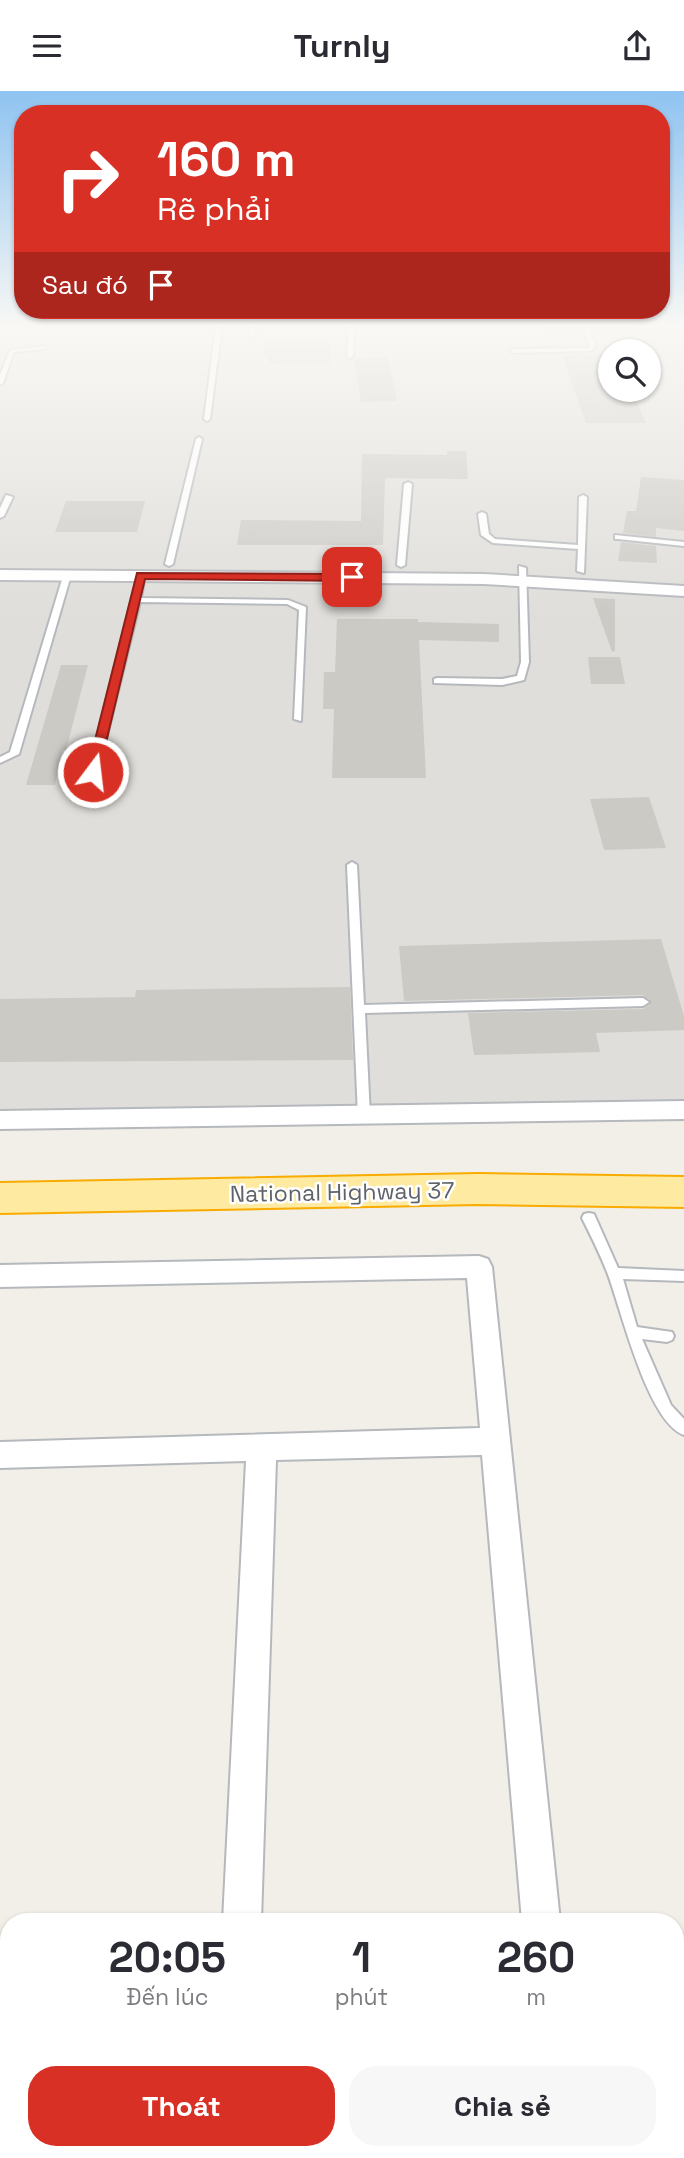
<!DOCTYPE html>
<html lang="vi">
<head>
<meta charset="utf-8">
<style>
  body { margin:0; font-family:"Space Grotesk",sans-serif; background:#f7f7f7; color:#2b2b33; height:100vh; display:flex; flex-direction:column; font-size:26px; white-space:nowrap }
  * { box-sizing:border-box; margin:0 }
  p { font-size:23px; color:#7c7c81 }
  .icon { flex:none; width:38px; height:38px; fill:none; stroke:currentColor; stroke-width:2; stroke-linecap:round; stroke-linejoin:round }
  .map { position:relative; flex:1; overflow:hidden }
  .drawer { position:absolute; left:0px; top:1822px; width:684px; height:247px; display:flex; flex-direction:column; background:#fff; border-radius:28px 28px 0 0; box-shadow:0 2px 5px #0004 }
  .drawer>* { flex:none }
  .top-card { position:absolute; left:14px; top:14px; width:656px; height:214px; border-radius:28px; box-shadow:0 2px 5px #0004; background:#d93025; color:#fff; overflow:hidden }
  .controls { position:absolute; left:598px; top:248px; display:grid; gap:14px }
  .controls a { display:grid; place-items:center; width:63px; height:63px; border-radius:50%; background:#fff; box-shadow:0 2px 5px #0004; font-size:35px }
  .pin { position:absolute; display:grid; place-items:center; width:60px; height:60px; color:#fff; margin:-30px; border-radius:14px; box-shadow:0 4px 10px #0006 }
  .me { position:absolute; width:77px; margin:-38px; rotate:15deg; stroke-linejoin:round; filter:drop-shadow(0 0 5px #0008) }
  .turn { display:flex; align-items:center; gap:24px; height:147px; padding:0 28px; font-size:32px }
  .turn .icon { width:91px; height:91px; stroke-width:2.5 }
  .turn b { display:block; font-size:49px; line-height:60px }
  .then { display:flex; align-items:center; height:66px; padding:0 28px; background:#0003; gap:14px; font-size:26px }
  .eta { display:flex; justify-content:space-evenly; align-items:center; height:119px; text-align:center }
  .eta b { font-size:42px; font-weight:600; line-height:49px }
  .action { display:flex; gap:14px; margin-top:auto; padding:14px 28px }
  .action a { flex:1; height:80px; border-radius:28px; background:#d93025; color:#fff; font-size:28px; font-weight:600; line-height:80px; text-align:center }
  .action a+a { background:#f7f7f7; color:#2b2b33 }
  header { display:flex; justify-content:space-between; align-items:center; height:91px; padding:0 28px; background:#fff; font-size:32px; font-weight:600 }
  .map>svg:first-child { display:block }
  .industrial { fill:#e0deda; fill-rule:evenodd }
  .building { fill:#cccac5 }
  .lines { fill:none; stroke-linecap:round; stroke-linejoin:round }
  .service-casing { stroke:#b5b8bc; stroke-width:4 }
  .minor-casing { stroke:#b5b8bc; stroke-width:4 }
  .trunk-casing { stroke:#f9ab00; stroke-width:4 }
  .service { fill:#fff; fill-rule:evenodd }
  .minor { fill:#fff; fill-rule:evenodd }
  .trunk { fill:#feeaa1; fill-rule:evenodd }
  .route { fill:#d93025; stroke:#8d1f18; stroke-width:2 }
  .labels { text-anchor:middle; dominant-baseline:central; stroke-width:5; stroke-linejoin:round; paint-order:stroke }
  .street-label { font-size:23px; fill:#5f6368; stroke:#fff }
</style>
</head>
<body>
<header><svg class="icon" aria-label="menu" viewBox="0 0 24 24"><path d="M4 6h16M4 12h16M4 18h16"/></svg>Turnly<svg class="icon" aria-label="share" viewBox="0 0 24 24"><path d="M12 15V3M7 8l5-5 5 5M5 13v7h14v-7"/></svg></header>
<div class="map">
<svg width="684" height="2067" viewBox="0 0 684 2067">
  <rect width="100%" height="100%" fill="#f1efe8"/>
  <path class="industrial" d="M0 234H684V1018L0 1032ZM611 261H649V299H611Z"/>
  <g class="building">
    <polygon points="264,248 330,248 330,272 268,273 268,266 263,266"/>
    <polygon points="611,263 611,299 632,299 646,332 586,332 562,264"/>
    <polygon points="388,266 397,310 361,311 354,268"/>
    <polygon points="447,360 466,360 468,388 385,387 383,454 237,454 241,429 361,430 362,363 447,364"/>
    <polygon points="641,386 684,389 684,440 656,437 656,446 623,442 627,420 636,420"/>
    <polygon points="66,410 145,410 137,441 55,441"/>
    <polygon points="621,451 656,455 657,472 618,470"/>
    <polygon points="593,507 615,508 615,560 612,561"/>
    <polygon points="337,528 418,528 418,531 499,533 499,551 419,549 426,687 332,687 334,618 323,618 324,581 335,581"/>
    <polygon points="588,566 620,566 625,593 591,593"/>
    <polygon points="61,574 88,574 66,659 63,659 55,694 26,694"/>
    <polygon points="649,706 666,757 604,759 590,708"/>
    <polygon points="661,848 684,925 684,939 596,942 600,961 474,964 468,922 643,918 650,913 650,909 643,904 404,910 399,855"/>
    <polygon points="350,896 353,969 0,971 0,908 135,906 136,899"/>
  </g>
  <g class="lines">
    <defs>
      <g id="service">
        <polygon points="216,234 222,234 210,328 207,330 204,328"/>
        <polygon points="252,234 258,234 255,245 252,247 249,245"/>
        <polygon points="349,234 355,234 353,265 350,267 347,265"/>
        <polygon points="582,234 588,234 596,255 591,260 513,262 510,260 513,258 587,257 590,255"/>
        <polygon points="47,255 45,258 14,261 3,292 0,294 0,284 10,259"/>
        <polygon points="199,346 202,348 173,473 169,475 165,473 196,348"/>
        <polygon points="408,391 412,393 405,474 401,476 397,474 404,393"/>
        <polygon points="6,404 13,406 4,425 0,427 0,417"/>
        <polygon points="583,404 587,406 584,482 577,480 578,458 493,452 481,444 478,423 482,421 486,423 489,443 495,448 578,454 579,406"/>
        <polygon points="615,444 684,451 684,455 618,448 615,448"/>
        <polygon points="519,475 526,477 529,571 524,589 502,594 434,592 434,588 437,587 502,588 517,585 521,571"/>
        <polygon points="64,482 71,484 19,663 0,672 0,666 10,661"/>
        <polygon points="138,483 145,485 141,507 288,509 306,516 301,630 294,628 299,519 287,513 140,511 98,681 93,684 90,683 88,681"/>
        <polygon points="352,771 357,774 364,914 643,907 649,911 643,915 365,922 370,1025 368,1028 360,1028 358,1025 347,774"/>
        <path d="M589 1122 594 1123 618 1177 684 1180V1190L623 1188 637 1236 672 1241 674 1245 672 1249 667 1251 642 1248 671 1314 684 1328V1344C647 1331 621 1217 607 1181 600 1163 591 1145 582 1127L584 1123Z"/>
      </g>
      <g id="minor">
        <polygon points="538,234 684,234 684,239 544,237"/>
        <polygon points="0,479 484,483 684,495 684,505 484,493 0,489"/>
        <polygon points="684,1010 684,1028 0,1038 0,1020"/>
        <polygon points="479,1165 488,1168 492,1176 560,1830 522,1830 482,1364 276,1369 261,1830 223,1830 246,1370 0,1377 0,1351 480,1337 467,1187 0,1196 0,1174"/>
        <polygon points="0,1891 9,1892 9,1930 0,1929"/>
        <rect x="676" y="1898" width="8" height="38"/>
      </g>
      <polygon id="trunk" points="478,1083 684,1086 684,1116 478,1113 0,1122 0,1092"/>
    </defs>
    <use href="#service" class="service-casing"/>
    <use href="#minor" class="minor-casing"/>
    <use href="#trunk" class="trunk-casing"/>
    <use href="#service" class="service"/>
    <use href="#minor" class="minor"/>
    <use href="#trunk" class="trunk"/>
  </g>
  <linearGradient id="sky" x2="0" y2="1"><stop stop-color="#8fc3f1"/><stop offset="0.45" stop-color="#f9f8f5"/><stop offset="1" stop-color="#f9f8f5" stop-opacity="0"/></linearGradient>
  <rect width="684" height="523" fill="url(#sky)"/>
  <polygon class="route" points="137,482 352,483 357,486 352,490 145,488 99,681 93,685 87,681"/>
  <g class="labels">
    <g class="street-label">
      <text transform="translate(342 1101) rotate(-1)">National Highway 37</text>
    </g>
  </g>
</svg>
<div class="controls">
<a><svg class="icon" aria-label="search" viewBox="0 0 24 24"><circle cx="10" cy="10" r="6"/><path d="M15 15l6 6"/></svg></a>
</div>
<div class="pin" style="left:352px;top:486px;background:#d93025"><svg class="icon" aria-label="arrive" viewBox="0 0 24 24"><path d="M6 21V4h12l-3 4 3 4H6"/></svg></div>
<svg class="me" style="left:93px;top:681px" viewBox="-20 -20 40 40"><circle r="17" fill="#d93025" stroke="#fff" stroke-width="3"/><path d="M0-11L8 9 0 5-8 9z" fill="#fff"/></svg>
<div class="top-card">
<div class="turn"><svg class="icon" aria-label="right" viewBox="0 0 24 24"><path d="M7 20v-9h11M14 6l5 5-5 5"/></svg><div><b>160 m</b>Rẽ phải</div></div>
<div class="then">Sau đó<svg class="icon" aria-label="arrive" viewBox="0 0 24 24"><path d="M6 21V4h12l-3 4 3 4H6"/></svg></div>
</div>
<section class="drawer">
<div class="eta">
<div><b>20:05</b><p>Đến lúc</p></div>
<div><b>1</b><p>phút</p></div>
<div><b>260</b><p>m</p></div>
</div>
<div class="action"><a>Thoát</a><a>Chia sẻ</a></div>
</section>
</div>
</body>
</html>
